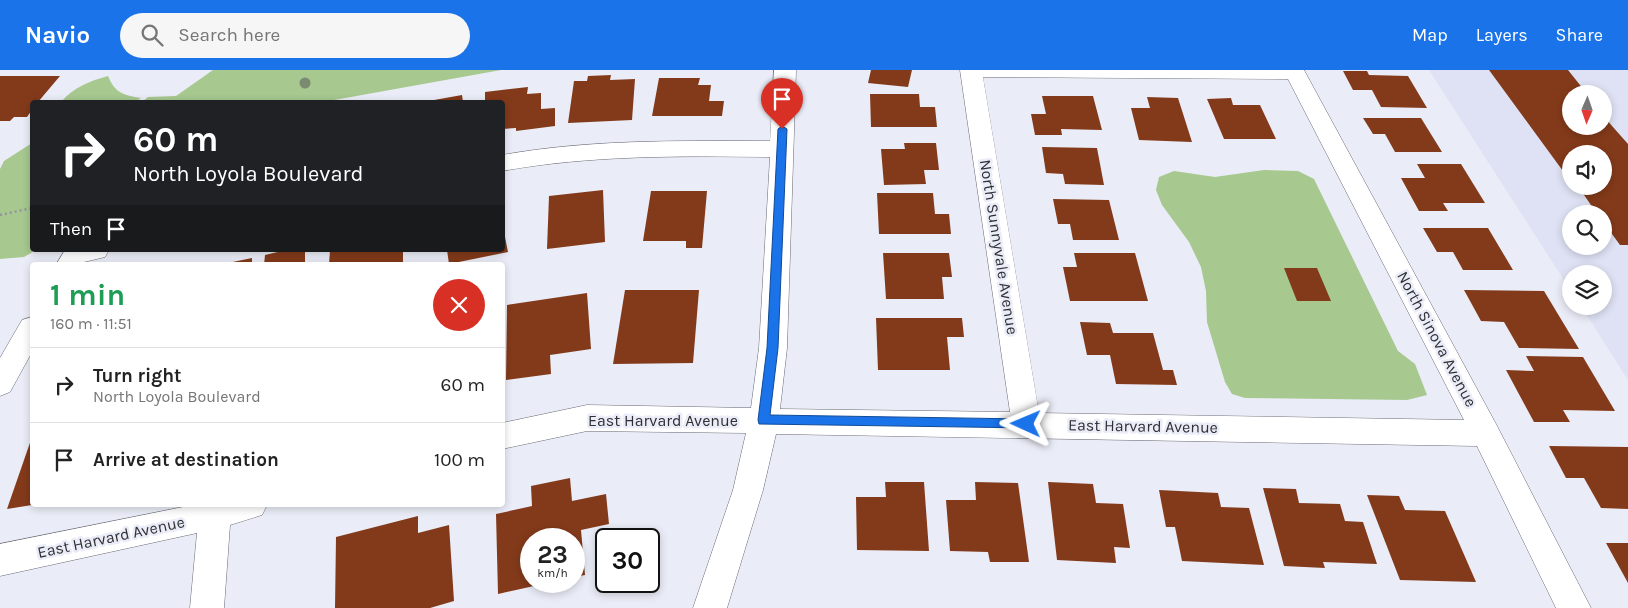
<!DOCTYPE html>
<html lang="en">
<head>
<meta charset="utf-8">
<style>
  body { margin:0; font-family:Karla,sans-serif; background:#f6f6f6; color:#222; height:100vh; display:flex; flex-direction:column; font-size:19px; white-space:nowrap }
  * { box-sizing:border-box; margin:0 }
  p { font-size:16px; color:#767676 }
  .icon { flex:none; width:28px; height:28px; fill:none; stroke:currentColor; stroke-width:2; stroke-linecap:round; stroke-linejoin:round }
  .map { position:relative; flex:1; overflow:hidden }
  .sheet { position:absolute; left:30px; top:192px; width:475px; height:245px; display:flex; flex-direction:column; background:#fff; border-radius:5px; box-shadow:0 2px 8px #0003 }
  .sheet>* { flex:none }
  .top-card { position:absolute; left:30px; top:30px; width:475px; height:152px; border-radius:5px; box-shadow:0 2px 8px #0003; background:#202124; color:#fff; overflow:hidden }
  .needle { width:32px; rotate:182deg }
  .tools { position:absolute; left:1562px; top:15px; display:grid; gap:10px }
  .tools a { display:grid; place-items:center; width:50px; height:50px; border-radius:50%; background:#fff; box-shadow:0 2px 8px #0003; font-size:25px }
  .speed { position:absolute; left:520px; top:458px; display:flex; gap:10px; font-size:25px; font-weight:700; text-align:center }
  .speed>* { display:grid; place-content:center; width:65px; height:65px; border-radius:50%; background:#fff; box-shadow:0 2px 8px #0003; line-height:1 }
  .speed small { font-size:12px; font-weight:400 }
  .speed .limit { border:2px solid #111; border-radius:8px; background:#fff; color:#111 }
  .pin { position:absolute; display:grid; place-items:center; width:42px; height:42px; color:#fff; margin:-51px -21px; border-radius:50% 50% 50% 0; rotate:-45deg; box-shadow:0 0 5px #0007 }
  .pin .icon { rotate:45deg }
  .me { position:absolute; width:55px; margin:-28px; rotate:271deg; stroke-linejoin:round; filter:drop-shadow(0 0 4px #0008) }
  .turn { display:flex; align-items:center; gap:18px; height:105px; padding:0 20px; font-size:22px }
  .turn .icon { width:65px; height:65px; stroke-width:2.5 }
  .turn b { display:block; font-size:35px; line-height:42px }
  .then { display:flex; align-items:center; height:48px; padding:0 20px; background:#0003; gap:10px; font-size:19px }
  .round { display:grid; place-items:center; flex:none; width:52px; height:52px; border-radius:26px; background:#f6f6f6 }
  .headline { display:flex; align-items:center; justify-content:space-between; height:85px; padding:0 20px }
  h1 { font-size:30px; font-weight:700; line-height:38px; color:#1e9e55 }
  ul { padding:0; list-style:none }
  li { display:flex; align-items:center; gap:15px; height:75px; padding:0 20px; border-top:1px solid #e0e0e0 }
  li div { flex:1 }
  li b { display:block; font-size:19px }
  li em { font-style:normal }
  header { display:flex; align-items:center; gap:30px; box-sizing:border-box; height:70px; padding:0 25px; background:#1a73e8; color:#fff }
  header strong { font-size:24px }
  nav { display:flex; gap:28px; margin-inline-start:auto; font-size:18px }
  .search { width:350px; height:45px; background:#f6f6f6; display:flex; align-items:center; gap:12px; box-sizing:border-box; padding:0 18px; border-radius:28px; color:#767676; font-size:19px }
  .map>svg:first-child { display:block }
  .built { fill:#dee2f4; fill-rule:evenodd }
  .green { fill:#a7c88f }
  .building { fill:#833a1a }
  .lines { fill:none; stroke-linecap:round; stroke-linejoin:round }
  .minor-casing { stroke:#686a74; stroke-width:1 }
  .path { stroke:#94959d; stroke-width:2.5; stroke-dasharray:2 3; stroke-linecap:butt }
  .minor { fill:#fff; fill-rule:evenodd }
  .tree { fill:#7b8b71 }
  .route { fill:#1a73e8; stroke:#114b97 }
  .labels { text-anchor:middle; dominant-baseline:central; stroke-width:5; stroke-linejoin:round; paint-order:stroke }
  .street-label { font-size:16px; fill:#2f3034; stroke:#eaecf7 }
</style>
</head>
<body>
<header>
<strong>Navio</strong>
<div class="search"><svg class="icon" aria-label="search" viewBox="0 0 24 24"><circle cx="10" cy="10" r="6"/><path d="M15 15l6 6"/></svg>Search here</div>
<nav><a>Map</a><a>Layers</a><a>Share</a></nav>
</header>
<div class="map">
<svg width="1628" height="538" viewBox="0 0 1628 538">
  <rect width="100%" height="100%" fill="#eaecf7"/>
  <path class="built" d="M1429 0H1628V310L1581 236H1604V204H1571V221ZM1571 24H1604V56H1571ZM1571 84H1604V116H1571ZM1571 144H1604V176H1571Z"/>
  <g class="green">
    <polygon points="213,0 501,0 323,32 142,32 148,27 176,26"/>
    <path d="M108 6C115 23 123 25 141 28L135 32H61C74 17 90 11 108 6Z"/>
    <polygon points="32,73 32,180 36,180 24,187 0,189 0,99 4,91"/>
    <polygon points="1264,100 1298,101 1314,109 1398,281 1415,294 1427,325 1407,330 1245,328 1232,324 1225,312 1207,252 1206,221 1201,197 1189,172 1162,135 1156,120 1159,107 1174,101 1215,107"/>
  </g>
  <g class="building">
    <polygon points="871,0 912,0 908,17 868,13"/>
    <polygon points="1489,0 1568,0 1584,20 1587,20 1590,24 1571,24 1571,56 1604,56 1604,41 1610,48 1605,48 1628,74 1628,175 1620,175 1604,153 1604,144 1597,144 1578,116 1604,116 1604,84 1571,84 1571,112"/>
    <polygon points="1343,1 1367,1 1369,5 1408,6 1427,38 1381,37 1372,20 1353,20"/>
    <polygon points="611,5 610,10 635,9 632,50 568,53 574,11 587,11 588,6"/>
    <polygon points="0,6 60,6 38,32 32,32 32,40 27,47 14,47 10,51 0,51"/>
    <polygon points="659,8 700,8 698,15 711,15 709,31 724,31 722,46 652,46"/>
    <polygon points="528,17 527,24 541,23 541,39 555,38 555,56 516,61 516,58 502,59 502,32 485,32 485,22"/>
    <polygon points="870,24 919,24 920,37 935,37 937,57 871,57"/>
    <polygon points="462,25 463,32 423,32"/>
    <polygon points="1042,26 1093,26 1102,60 1061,59 1062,65 1035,65 1031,44 1046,44"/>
    <polygon points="1147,27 1178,28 1192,72 1139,70 1131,38 1150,38"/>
    <polygon points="1231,28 1233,35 1260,35 1276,69 1224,69 1207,29"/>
    <polygon points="1363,48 1421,48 1442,82 1395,82 1385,64 1373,64"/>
    <polygon points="904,73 936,73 939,100 924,100 926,114 884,115 881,79 905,79"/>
    <polygon points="1042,77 1097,78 1104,115 1065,114 1063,104 1046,103"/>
    <polygon points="1417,94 1461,94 1485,133 1443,133 1448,141 1419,141 1401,108 1425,108"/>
    <polygon points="603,120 605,172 547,179 549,126"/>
    <polygon points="651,121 707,121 702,178 686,178 686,171 643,171"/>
    <polygon points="877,123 933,123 935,144 949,144 951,164 879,164"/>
    <polygon points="1053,129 1109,130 1119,170 1073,170 1070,154 1058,154"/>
    <polygon points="502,152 508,182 449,194 447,180 502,180"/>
    <polygon points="1423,158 1488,158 1513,200 1463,200 1453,182 1437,182"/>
    <polygon points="286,180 305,180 305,195 264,195 265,185"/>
    <polygon points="330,180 403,180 403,195 329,195"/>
    <polygon points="883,183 949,183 952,207 942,207 944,229 886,229"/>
    <polygon points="1074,183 1135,183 1148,231 1070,231 1063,197 1077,197"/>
    <polygon points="252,188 252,195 223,195 223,194"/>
    <polygon points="1284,198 1317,198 1331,231 1297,231"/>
    <polygon points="625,220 699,220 693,293 613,294"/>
    <polygon points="1464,220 1544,221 1579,279 1519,278 1504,252 1481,251"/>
    <polygon points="587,223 591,279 550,285 551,304 506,310 507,235"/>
    <polygon points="876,248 962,248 964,267 947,267 950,300 878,300"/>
    <polygon points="1080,252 1110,253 1113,263 1153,263 1163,300 1173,300 1177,315 1116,314 1110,285 1087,285"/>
    <polygon points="1526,286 1583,287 1615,341 1563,340 1570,352 1534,352 1506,300 1534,301"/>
    <polygon points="32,367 32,435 7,439"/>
    <polygon points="1549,376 1628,377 1628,439 1601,438 1584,408 1566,408"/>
    <polygon points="570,408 572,431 606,424 609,454 581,460 585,505 574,507 574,469 531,469 531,511 552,512 498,524 496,444 532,436 531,416"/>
    <polygon points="885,412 924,412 929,481 857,480 856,427 886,427"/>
    <polygon points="975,412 1018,413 1029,492 990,492 988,482 950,481 946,430 976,430"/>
    <polygon points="1048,412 1093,414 1096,433 1123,434 1130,478 1114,477 1116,493 1057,490"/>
    <polygon points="1263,418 1296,419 1299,433 1340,434 1345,451 1363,452 1377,494 1323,492 1325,498 1284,496"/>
    <polygon points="1159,420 1218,423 1221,437 1249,438 1264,495 1182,491 1175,457 1166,457"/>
    <polygon points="1367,425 1399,426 1405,440 1445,441 1476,512 1400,510"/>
    <polygon points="418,446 418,463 449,455 454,531 430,538 335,538 336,467"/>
    <polygon points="1606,473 1628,473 1628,513"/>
  </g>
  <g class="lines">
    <defs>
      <g id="minor">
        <path d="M774 0H796L787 278 780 339 1010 342 960 0H1304L1496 354 1591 538H1556L1477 376 776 364 763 420 727 538H693L733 420 746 363 587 361 502 379V353L587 335 751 338 759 278 770 87C680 86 591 85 502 101V85C592 69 680 71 770 71ZM983 7 1288 9 1464 350 1039 343Z"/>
        <polygon points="65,180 109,180 105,187 84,192 82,195 56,195"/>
        <polygon points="32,247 32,282 10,322 0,326 0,288 22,250"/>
        <polygon points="193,435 267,435 262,445 230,455 224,538 190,538 197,463 0,506 0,474"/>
      </g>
    </defs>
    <use href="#minor" class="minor-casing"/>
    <g class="path">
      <polyline points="139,32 143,29"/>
      <polyline points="0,145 32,138"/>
    </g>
    <use href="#minor" class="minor"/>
  </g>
  <circle class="tree" cx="305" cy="13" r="5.5"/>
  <polygon class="route" points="782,56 787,59 778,278 770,345 1026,349 1031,350 1032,354 1031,358 759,354 758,350 767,278 778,59"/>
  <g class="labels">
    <g class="street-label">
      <text transform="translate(999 177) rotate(81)">North Sunnyvale Avenue</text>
      <text transform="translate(1437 269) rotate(62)">North Sinova Avenue</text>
      <text x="663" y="350">East Harvard Avenue</text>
      <text transform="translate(1143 356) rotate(1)">East Harvard Avenue</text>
      <text transform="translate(111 467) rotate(-12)">East Harvard Avenue</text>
    </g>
  </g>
</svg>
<div class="tools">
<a><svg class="needle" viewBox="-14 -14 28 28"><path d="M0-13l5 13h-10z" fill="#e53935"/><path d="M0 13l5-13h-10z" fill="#767676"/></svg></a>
<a><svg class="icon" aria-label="sound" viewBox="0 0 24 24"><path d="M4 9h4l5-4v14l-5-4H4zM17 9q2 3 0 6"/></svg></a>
<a><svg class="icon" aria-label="search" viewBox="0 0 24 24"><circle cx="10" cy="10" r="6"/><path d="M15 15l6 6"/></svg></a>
<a><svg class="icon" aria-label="layers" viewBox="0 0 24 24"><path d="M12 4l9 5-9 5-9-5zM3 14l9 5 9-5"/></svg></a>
</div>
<div class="speed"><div>23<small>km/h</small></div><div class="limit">30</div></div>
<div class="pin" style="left:782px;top:59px;background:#d93025"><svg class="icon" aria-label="arrive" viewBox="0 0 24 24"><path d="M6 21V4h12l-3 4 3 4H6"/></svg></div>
<svg class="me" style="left:1026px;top:354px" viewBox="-20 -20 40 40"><path d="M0-17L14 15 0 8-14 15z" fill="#1a73e8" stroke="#fff" stroke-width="4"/></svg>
<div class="top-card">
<div class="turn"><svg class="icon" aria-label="right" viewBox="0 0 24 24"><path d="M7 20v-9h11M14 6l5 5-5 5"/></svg><div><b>60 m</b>North Loyola Boulevard</div></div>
<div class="then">Then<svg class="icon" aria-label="arrive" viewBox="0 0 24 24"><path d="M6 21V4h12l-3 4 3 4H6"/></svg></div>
</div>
<section class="sheet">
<div class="headline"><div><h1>1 min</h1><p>160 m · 11:51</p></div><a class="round" style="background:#d93025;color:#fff"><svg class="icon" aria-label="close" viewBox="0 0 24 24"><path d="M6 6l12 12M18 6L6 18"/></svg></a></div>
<ul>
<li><svg class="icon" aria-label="right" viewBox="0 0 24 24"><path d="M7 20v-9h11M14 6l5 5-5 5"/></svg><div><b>Turn right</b><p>North Loyola Boulevard</p></div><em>60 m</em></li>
<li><svg class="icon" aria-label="arrive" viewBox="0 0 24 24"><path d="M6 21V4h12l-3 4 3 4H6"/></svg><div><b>Arrive at destination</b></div><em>100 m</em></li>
</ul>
</section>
</div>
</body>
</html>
